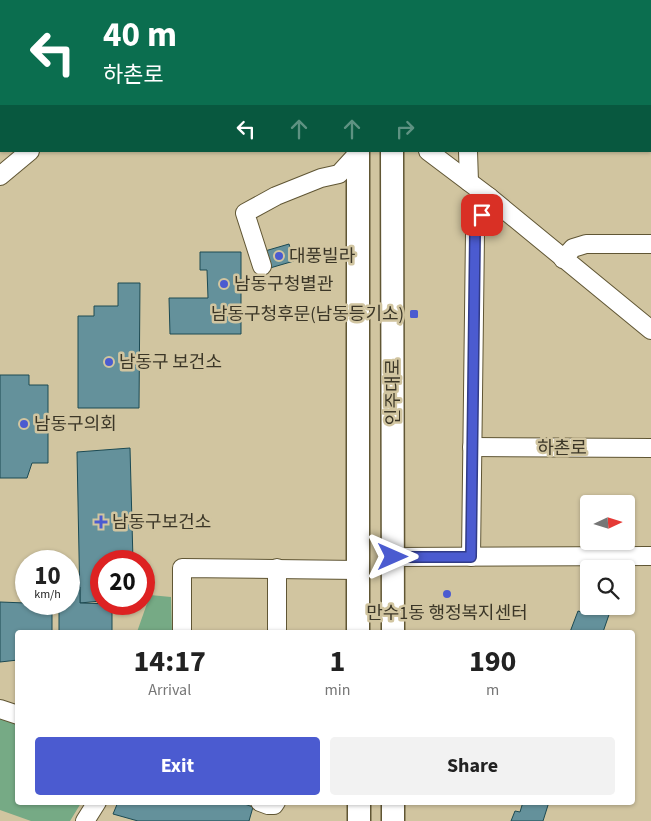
<!DOCTYPE html>
<html lang="en">
<head>
<meta charset="utf-8">
<style>
  body { margin:0; font-family:"Source Sans 3","Noto Sans KR",sans-serif; background:#f2f2f2; color:#222; height:100vh; display:flex; flex-direction:column; font-size:19px; white-space:nowrap }
  * { box-sizing:border-box; margin:0 }
  p { font-size:16px; color:#767676 }
  .icon { flex:none; width:28px; height:28px; fill:none; stroke:currentColor; stroke-width:2; stroke-linecap:round; stroke-linejoin:round }
  .map { position:relative; flex:1; overflow:hidden }
  .sheet { position:absolute; left:15px; top:630px; width:620px; height:175px; display:flex; flex-direction:column; background:#fff; border-radius:5px; box-shadow:0 1px 4px #0004 }
  .sheet>* { flex:none }
  .banner { position:absolute; left:0px; top:0px; width:651px; height:152px; box-shadow:0 1px 4px #0004; background:#0b6e4f; color:#fff; overflow:hidden }
  .needle { width:32px; rotate:86deg }
  .controls { position:absolute; left:580px; top:495px; display:grid; gap:10px }
  .controls a { display:grid; place-items:center; width:55px; height:55px; border-radius:5px; background:#fff; box-shadow:0 1px 4px #0004; font-size:25px }
  .speed { position:absolute; left:15px; top:550px; display:flex; gap:10px; font-size:25px; font-weight:700; text-align:center }
  .speed>* { display:grid; place-content:center; width:65px; height:65px; border-radius:50%; background:#fff; box-shadow:0 1px 4px #0004; line-height:1 }
  .speed small { font-size:12px; font-weight:400 }
  .speed .limit { border:8px solid #d22; background:#fff; color:#111 }
  .pin { position:absolute; display:grid; place-items:center; width:42px; height:42px; color:#fff; margin:-21px; border-radius:10px; box-shadow:0 2px 8px #0006 }
  .me { position:absolute; width:55px; margin:-28px; rotate:90deg; stroke-linejoin:round; filter:drop-shadow(0 0 4px #0008) }
  .turn { display:flex; align-items:center; gap:18px; height:105px; padding:0 20px; font-size:22px }
  .turn .icon { width:65px; height:65px; stroke-width:2.5 }
  .turn b { display:block; font-size:35px; line-height:42px }
  .lanes { display:flex; align-items:center; height:48px; padding:0 20px; background:#0003; justify-content:center; gap:25px; direction:ltr }
  .lanes .off { opacity:.35 }
  .eta { display:flex; justify-content:space-evenly; align-items:center; height:85px; text-align:center }
  .eta b { font-size:30px; font-weight:700; line-height:35px }
  .action { display:flex; gap:10px; margin-top:auto; padding:10px 20px }
  .action a { flex:1; height:58px; border-radius:5px; background:#4b5bd0; color:#fff; font-size:20px; font-weight:700; line-height:58px; text-align:center }
  .action a+a { background:#f2f2f2; color:#222 }
  .map>svg:first-child { display:block }
  .green { fill:#76aa85 }
  .forest { fill:#56996b }
  .building { fill:#64919b; stroke:#1c4a53 }
  .lines { fill:none; stroke-linecap:round; stroke-linejoin:round }
  .minor-casing { stroke:#605634; stroke-width:20 }
  .major-casing { stroke:#605634; stroke-width:25 }
  .minor { stroke:#fff; stroke-width:18 }
  .major { stroke:#fff; stroke-width:22 }
  .route-casing { stroke:#313b87; stroke-width:12 }
  .route { stroke:#4b5bd0; stroke-width:9 }
  .poi-dot { fill:#4b5bd0; stroke:#d1c5a0; stroke-width:2 }
  .labels { text-anchor:middle; dominant-baseline:central; stroke-width:5; stroke-linejoin:round; paint-order:stroke }
  .poi-label { font-size:18px; fill:#3b3627; stroke:#d1c5a0; text-anchor:start }
  .street-label { font-size:18px; fill:#3b3627; stroke:#d1c5a0 }
</style>
</head>
<body>
<div class="map">
<svg width="651" height="821" viewBox="0 0 651 821">
  <rect width="100%" height="100%" fill="#d1c5a0"/>
  <g class="green">
    <polygon points="150,595 171,597 172,632 137,632"/>
    <polygon points="0,716 17,722 18,802 81,803 70,821 31,821 0,810"/>
  </g>
  <polygon class="forest" points="0,0 77,0 1,1 0,94"/>
  <g class="building">
    <polygon points="289,244 294,261 270,268 265,251"/>
    <polygon points="200,252 241,252 241,334 170,334 169,298 208,298 207,270 200,270"/>
    <polygon points="118,283 140,283 139,408 78,408 78,316 94,316 94,306 118,306"/>
    <polygon points="0,375 29,375 29,385 48,385 48,463 32,463 27,478 0,478"/>
    <polygon points="130,448 133,561 101,561 101,601 80,603 77,452"/>
    <polygon points="80,587 80,603 112,604 112,632 59,632 59,604 69,604 69,588"/>
    <polygon points="0,602 52,604 52,632 18,632 18,660 0,662"/>
    <polygon points="589,602 589,606 612,606 603,632 570,632 578,611 585,613"/>
    <polygon points="118,802 239,802 253,807 249,821 138,821 113,814"/>
    <polygon points="523,802 549,802 543,821 511,821 515,811 520,812"/>
  </g>
  <g class="lines">
    <defs>
      <g id="minor">
        <polyline points="276,0 276,1"/>
        <polyline points="227,1 228,0"/>
        <polyline points="426,1 427,0"/>
        <polyline points="503,1 503,0"/>
        <polyline points="650,114 651,114"/>
        <polyline points="428,151 489,197 651,330"/>
        <polyline points="468,151 469,182"/>
        <polyline points="0,176 30,151"/>
        <polyline points="563,259 573,248 586,244 651,244"/>
        <polyline points="262,266 245,213 276,196 321,178 339,174 360,151"/>
        <polyline points="472,447 651,448"/>
        <polyline points="393,557 651,556"/>
        <polyline points="471,557 475,233 489,197"/>
        <polyline points="277,568 277,632"/>
        <polyline points="182,632 182,568 358,570"/>
        <polyline points="0,709 18,715"/>
        <polyline points="260,802 268,805 274,805 276,802"/>
        <polyline points="85,821 97,802"/>
      </g>
      <g id="major">
        <polyline points="356,0 356,1"/>
        <polyline points="392,0 392,1"/>
        <polyline points="358,151 358,632"/>
        <polyline points="392,151 393,632"/>
        <polyline points="359,802 359,821"/>
        <polyline points="393,802 393,821"/>
      </g>
    </defs>
    <use href="#minor" class="minor-casing"/>
    <use href="#major" class="major-casing"/>
    <use href="#minor" class="minor"/>
    <use href="#major" class="major"/>
  </g>
  <g class="lines">
    <defs>
      <polyline id="route" points="393,557 471,557 475,233 482,215"/>
    </defs>
    <use href="#route" class="route-casing"/>
    <use href="#route" class="route"/>
  </g>
  <g class="poi-dot">
    <circle cx="279" cy="256" r="5"/>
    <circle cx="224" cy="284" r="5"/>
    <rect x="409" y="309" width="10" height="10" rx="2.5"/>
    <circle cx="109" cy="362" r="5"/>
    <circle cx="24" cy="424" r="5"/>
    <path d="M98.5 514.5h5v5h5v5h-5v5h-5v-5h-5v-5h5z"/>
    <circle cx="447" cy="594" r="5"/>
  </g>
  <g class="labels">
    <g class="poi-label">
      <text x="289" y="256">대풍빌라</text>
      <text x="234" y="284">남동구청별관</text>
      <text x="404" y="314" text-anchor="end">남동구청후문(남동등기소)</text>
      <text x="119" y="362">남동구 보건소</text>
      <text x="34" y="424">남동구의회</text>
      <text x="112" y="522">남동구보건소</text>
      <text x="447" y="613" text-anchor="middle">만수1동 행정복지센터</text>
    </g>
    <g class="street-label">
      <text transform="translate(393 392) rotate(-90)">인주대로</text>
      <text x="562" y="448">하촌로</text>
    </g>
  </g>
</svg>
<div class="controls">
<a><svg class="needle" viewBox="-14 -14 28 28"><path d="M0-13l5 13h-10z" fill="#e53935"/><path d="M0 13l5-13h-10z" fill="#767676"/></svg></a>
<a><svg class="icon" aria-label="search" viewBox="0 0 24 24"><circle cx="10" cy="10" r="6"/><path d="M15 15l6 6"/></svg></a>
</div>
<div class="speed"><div>10<small>km/h</small></div><div class="limit">20</div></div>
<div class="pin" style="left:482px;top:215px;background:#d93025"><svg class="icon" aria-label="arrive" viewBox="0 0 24 24"><path d="M6 21V4h12l-3 4 3 4H6"/></svg></div>
<svg class="me" style="left:393px;top:557px" viewBox="-20 -20 40 40"><path d="M0-17L14 15 0 8-14 15z" fill="#4b5bd0" stroke="#fff" stroke-width="4"/></svg>
<div class="banner">
<div class="turn"><svg class="icon" aria-label="left" viewBox="0 0 24 24"><path d="M17 20v-9H6M10 6l-5 5 5 5"/></svg><div><b>40 m</b>하촌로</div></div>
<div class="lanes"><svg class="icon" aria-label="left" viewBox="0 0 24 24"><path d="M17 20v-9H6M10 6l-5 5 5 5"/></svg><svg class="icon off" aria-label="ahead" viewBox="0 0 24 24"><path d="M12 20V5M6 11l6-6 6 6"/></svg><svg class="icon off" aria-label="ahead" viewBox="0 0 24 24"><path d="M12 20V5M6 11l6-6 6 6"/></svg><svg class="icon off" aria-label="right" viewBox="0 0 24 24"><path d="M7 20v-9h11M14 6l5 5-5 5"/></svg></div>
</div>
<section class="sheet">
<div class="eta">
<div><b>14:17</b><p>Arrival</p></div>
<div><b>1</b><p>min</p></div>
<div><b>190</b><p>m</p></div>
</div>
<div class="action"><a>Exit</a><a>Share</a></div>
</section>
</div>
</body>
</html>
